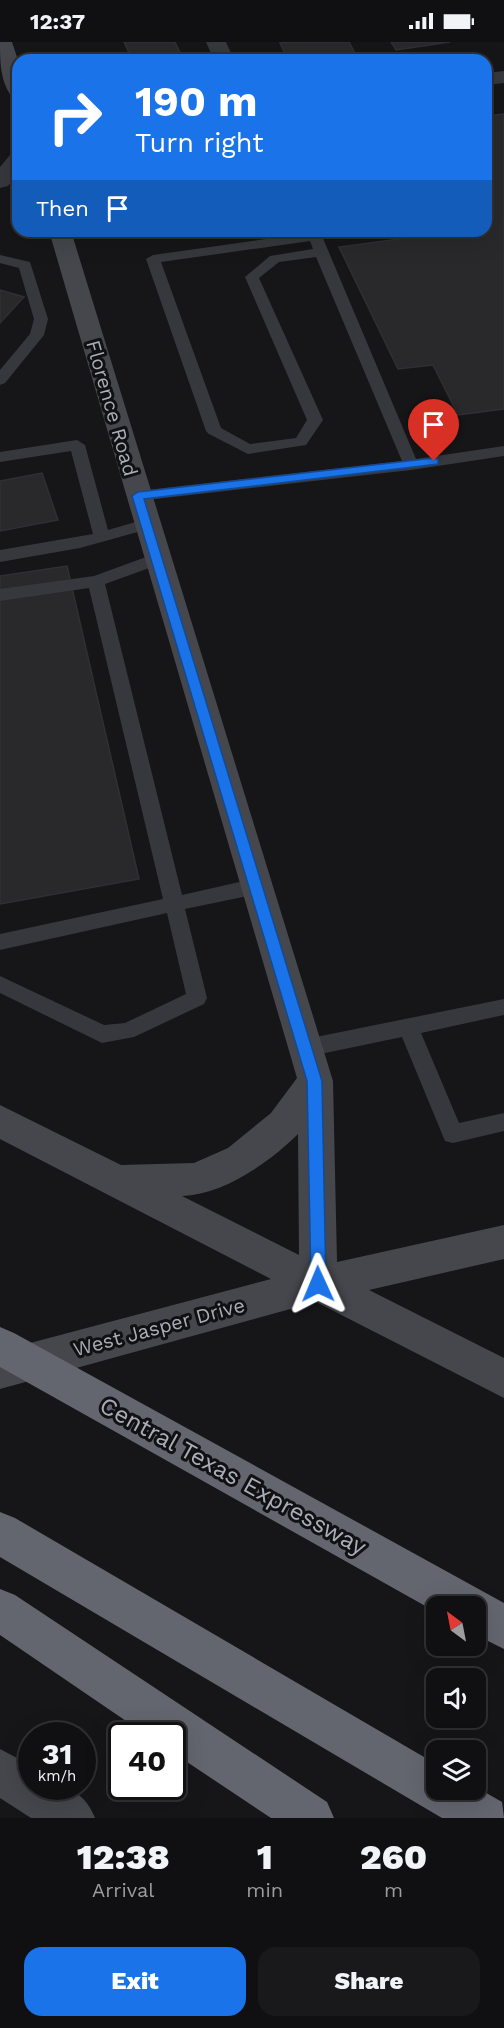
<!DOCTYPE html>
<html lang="en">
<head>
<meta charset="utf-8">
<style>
  body { margin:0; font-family:"Work Sans",sans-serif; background:#19191b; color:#f1f3f6; height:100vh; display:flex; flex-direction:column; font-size:22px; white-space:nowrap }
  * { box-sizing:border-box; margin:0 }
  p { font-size:20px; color:#9c9d9f }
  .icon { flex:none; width:33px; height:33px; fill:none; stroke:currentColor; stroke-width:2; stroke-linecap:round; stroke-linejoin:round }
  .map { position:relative; height:1776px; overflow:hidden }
  .side { display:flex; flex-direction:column; background:#101012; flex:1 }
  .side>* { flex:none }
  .guide { position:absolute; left:12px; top:12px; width:480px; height:183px; border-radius:18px; box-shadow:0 6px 24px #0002,0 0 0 2px #303032; background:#1a73e8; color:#fff; overflow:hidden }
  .needle { width:39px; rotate:328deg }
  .buttons { position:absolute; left:426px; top:1554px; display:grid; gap:12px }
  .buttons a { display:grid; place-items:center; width:60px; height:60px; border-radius:12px; background:#101012; box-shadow:0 6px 24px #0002,0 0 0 2px #303032; font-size:30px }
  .speed { position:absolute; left:18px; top:1680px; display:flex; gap:12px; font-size:30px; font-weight:700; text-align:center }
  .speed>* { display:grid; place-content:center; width:78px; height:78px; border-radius:50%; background:#101012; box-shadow:0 6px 24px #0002,0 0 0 2px #303032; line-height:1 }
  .speed small { font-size:15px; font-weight:400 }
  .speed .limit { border:3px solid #111; border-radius:9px; background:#fff; color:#111 }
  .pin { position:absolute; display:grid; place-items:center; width:51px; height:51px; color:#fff; margin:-62px -26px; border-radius:50% 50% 50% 0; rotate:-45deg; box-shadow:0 0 6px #0007 }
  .pin .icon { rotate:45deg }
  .me { position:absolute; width:66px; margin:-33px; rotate:359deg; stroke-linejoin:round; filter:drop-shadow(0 0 4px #0008) }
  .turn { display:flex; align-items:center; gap:21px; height:126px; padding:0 24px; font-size:27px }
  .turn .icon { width:78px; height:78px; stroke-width:2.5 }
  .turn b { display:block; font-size:42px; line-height:51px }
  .then { display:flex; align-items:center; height:57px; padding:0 24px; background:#0003; gap:12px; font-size:22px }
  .eta { display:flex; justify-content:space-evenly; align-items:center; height:102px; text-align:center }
  .eta b { font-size:36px; font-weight:800; line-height:42px }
  .cta { display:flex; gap:12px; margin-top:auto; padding:12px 24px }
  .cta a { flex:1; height:69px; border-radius:18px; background:#1a73e8; color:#fff; font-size:24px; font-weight:800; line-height:69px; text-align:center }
  .cta a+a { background:#19191b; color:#f1f3f6 }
  .status { display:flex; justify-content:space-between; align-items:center; height:42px; padding:0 30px; background:#101012; direction:ltr }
  .status svg { height:16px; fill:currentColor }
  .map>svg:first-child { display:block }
  .building { fill:#29292c; stroke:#303034; stroke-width:1.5 }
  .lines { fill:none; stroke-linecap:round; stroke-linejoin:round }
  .lane { fill:#37383d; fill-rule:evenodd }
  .street { fill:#37383d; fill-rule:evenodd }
  .secondary { fill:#45474d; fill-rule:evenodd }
  .highway { fill:#63666e; fill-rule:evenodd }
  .route { fill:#1a73e8; stroke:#114b97; stroke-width:1.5 }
  .labels { text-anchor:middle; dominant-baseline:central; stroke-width:6; stroke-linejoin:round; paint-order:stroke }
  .street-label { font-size:20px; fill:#a8adb8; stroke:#111113 }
  .near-street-label { font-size:24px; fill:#a8adb8; stroke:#111113 }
</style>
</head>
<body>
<div class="status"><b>12:37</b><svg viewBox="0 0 49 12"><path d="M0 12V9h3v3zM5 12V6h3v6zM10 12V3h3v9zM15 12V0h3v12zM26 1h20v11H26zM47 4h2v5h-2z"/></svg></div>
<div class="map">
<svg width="504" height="1776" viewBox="0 0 504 1776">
  <rect width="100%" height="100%" fill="#161618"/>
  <g class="building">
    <polygon points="124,0 175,0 183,17 111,18 131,15"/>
    <polygon points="291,0 349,0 356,13 288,18 280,1"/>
    <polygon points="391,0 450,0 396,8"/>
    <polygon points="504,72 504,367 458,373 433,323 398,327 339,205 437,192 435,189 486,189 486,74"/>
    <polygon points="0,248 24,255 0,281"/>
    <polygon points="42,431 58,478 0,489 0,439"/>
    <polygon points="67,524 139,837 0,862 0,534"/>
  </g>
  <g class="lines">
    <g class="lane">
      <path d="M315 190 322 194 416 417 504 404V414L411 428 138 459 132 458 130 454 138 449 402 419 316 215 279 220 259 236 323 378 306 403 248 412 209 392 206 389 146 217 153 213ZM310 199 313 207 270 214 245 235 307 378 296 396 250 402 221 386 161 220Z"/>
      <polygon points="0,213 30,220 48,277 44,293 5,341 0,343 0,328 30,292 34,277 19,226 0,221"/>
      <polygon points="77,398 85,403 108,488 146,477 152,478 154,482 152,486 80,506 0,520 0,508 93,492 71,409 0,420 0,410"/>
      <polygon points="157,511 163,513 165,517 163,521 105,542 182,853 257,836 264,839 267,844 264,849 257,852 185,867 207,956 204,962 134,995 102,1001 0,951 0,934 104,983 125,981 186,952 167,871 0,908 0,892 163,857 89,546 0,559 0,547 94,534"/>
      <polygon points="504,957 504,973 421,991 459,1081 504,1071 504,1089 453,1101 445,1099 402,995 306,1015 299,1012 296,1006 299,1000 306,997"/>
    </g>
    <g class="street">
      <polygon points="206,0 226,0 234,18 214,18"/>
      <polygon points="504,29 504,41 486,43 486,31"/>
      <polygon points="18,111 18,132 8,144 0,146 0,125 10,113"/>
    </g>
    <g class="secondary">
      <path d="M0 0H12L18 18V56L11 54C0 38 0 19 0 0Z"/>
      <path d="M49 189H71L333 1039 337 1220 504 1183V1217L369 1248 504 1316V1356L316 1260 0 1347V1309L271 1237 0 1097V1063L121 1123 194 1121 228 1106 271 1071 297 1036ZM298 1092 299 1213 182 1154C223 1153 270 1120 298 1092Z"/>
      <path d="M0 1707 32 1724V1744C62 1744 82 1744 95 1776H31L0 1756Z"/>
    </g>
    <g class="highway">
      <polygon points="0,1285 14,1291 504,1561 504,1607 476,1593 476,1564 436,1564 436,1570 0,1325"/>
      <polygon points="0,1470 15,1476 436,1722 436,1748 476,1748 476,1745 502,1760 504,1776 442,1776 0,1515"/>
      <polygon points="0,1547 15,1553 327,1760 334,1776 271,1776 172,1710 172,1694 148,1694 0,1593"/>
    </g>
  </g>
  <polygon class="route" points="434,416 438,417 438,422 144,457 322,1039 326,1242 324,1247 318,1249 313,1247 311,1242 307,1039 132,454 138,450"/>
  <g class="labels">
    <g class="street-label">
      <text transform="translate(112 366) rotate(74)">Florence Road</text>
      <text transform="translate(159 1285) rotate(-15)">West Jasper Drive</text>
    </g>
    <g class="near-street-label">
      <text transform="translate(233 1434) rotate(29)">Central Texas Expressway</text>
    </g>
  </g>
</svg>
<div class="buttons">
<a><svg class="needle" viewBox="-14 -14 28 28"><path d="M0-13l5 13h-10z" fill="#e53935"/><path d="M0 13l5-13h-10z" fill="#9c9d9f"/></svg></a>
<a><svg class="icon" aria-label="sound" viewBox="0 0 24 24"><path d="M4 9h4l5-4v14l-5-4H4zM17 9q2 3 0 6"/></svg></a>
<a><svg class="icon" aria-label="layers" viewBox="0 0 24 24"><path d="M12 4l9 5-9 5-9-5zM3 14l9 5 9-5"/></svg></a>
</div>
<div class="speed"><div>31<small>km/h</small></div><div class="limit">40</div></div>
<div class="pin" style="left:434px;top:419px;background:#d93025"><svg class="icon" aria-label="arrive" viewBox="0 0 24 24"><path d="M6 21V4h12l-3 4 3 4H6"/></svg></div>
<svg class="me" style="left:318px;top:1242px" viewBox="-20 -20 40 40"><path d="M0-17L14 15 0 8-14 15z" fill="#1a73e8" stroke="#fff" stroke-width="4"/></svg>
<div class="guide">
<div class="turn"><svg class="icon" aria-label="right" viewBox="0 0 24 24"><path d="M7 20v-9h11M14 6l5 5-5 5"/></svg><div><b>190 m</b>Turn right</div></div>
<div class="then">Then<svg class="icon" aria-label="arrive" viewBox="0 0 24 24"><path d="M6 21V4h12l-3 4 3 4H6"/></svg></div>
</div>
</div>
<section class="side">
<div class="eta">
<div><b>12:38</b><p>Arrival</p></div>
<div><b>1</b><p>min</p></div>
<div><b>260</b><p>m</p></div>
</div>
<div class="cta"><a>Exit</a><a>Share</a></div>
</section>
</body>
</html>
